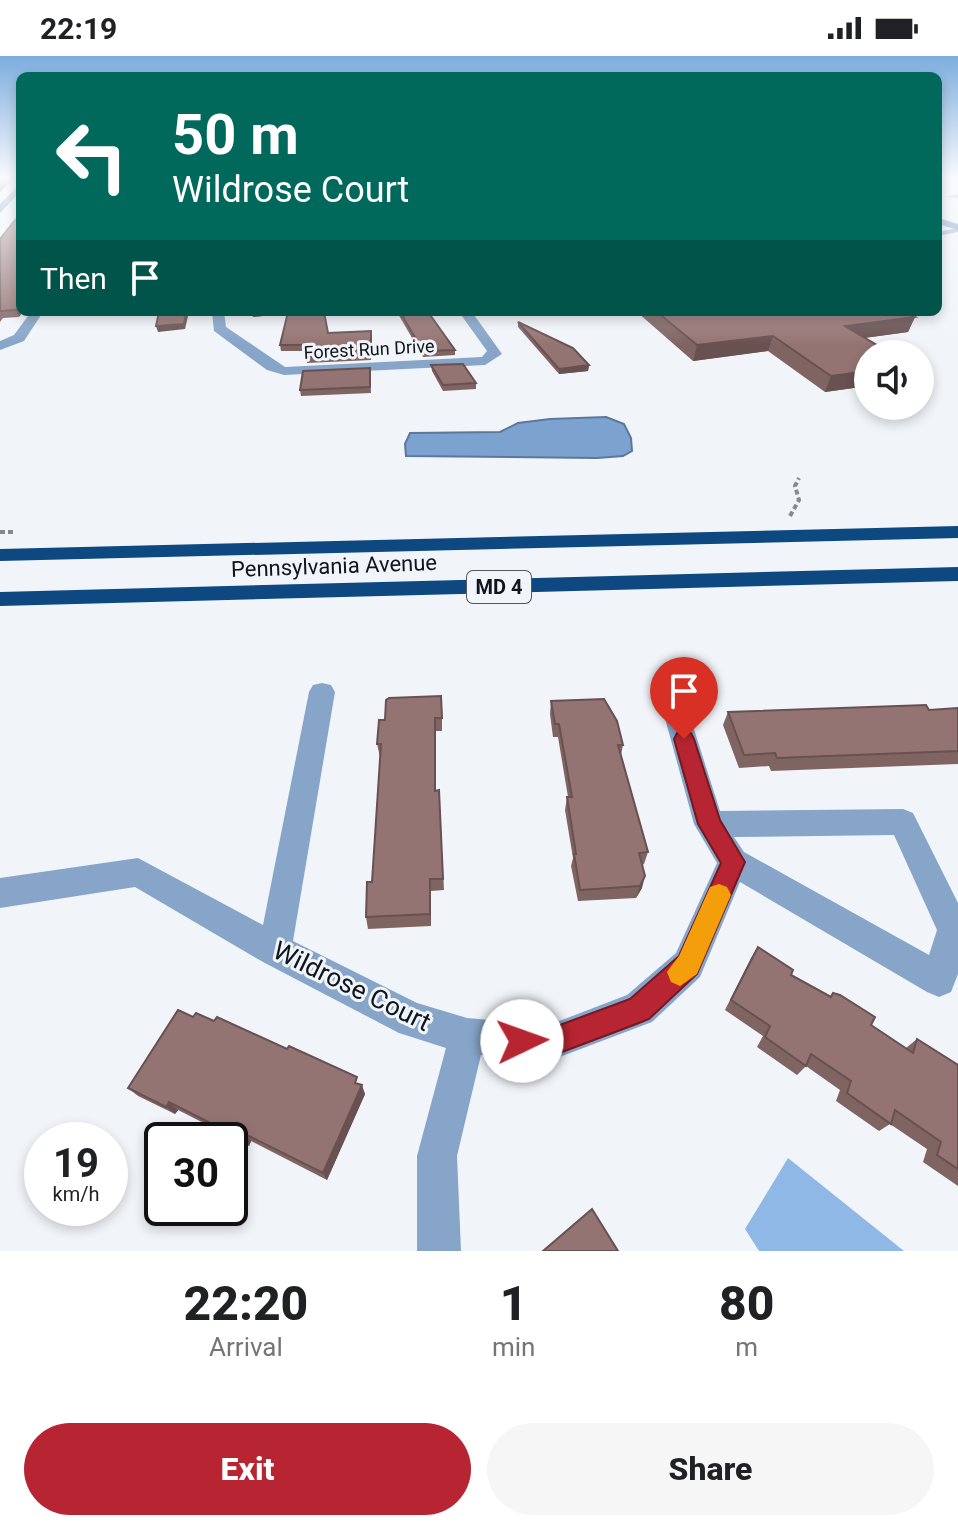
<!DOCTYPE html>
<html lang="en">
<head>
<meta charset="utf-8">
<style>
  body { margin:0; font-family:Roboto,sans-serif; background:#f6f6f6; color:#202124; height:100vh; display:flex; flex-direction:column; font-size:30px; white-space:nowrap }
  * { box-sizing:border-box; margin:0 }
  p { font-size:26px; color:#757577 }
  .icon { flex:none; width:44px; height:44px; fill:none; stroke:currentColor; stroke-width:2; stroke-linecap:round; stroke-linejoin:round }
  .map { position:relative; height:1195px; overflow:hidden }
  .drawer { display:flex; flex-direction:column; background:#fff; flex:1 }
  .drawer>* { flex:none }
  .guide { position:absolute; left:16px; top:16px; width:926px; height:244px; border-radius:12px; box-shadow:0 4px 12px #0003; background:#00695c; color:#fff; overflow:hidden }
  .buttons { position:absolute; left:854px; top:284px; display:grid; gap:16px }
  .buttons a { display:grid; place-items:center; width:80px; height:80px; border-radius:50%; background:#fff; box-shadow:0 4px 12px #0003; font-size:40px }
  .speed { position:absolute; left:24px; top:1066px; display:flex; gap:16px; font-size:40px; font-weight:700; text-align:center }
  .speed>* { display:grid; place-content:center; width:104px; height:104px; border-radius:50%; background:#fff; box-shadow:0 4px 12px #0003; line-height:1 }
  .speed small { font-size:20px; font-weight:400 }
  .speed .limit { border:4px solid #111; border-radius:12px; background:#fff; color:#111 }
  .pin { position:absolute; display:grid; place-items:center; width:68px; height:68px; color:#fff; margin:-82px -34px; border-radius:50% 50% 50% 0; rotate:-45deg; box-shadow:0 0 8px #0007 }
  .pin .icon { rotate:45deg }
  .me { position:absolute; width:88px; margin:-44px; rotate:87deg; stroke-linejoin:round; filter:drop-shadow(0 0 6px #0008) }
  .turn { display:flex; align-items:center; gap:28px; height:168px; padding:0 24px; font-size:36px }
  .turn .icon { width:104px; height:104px; stroke-width:2.5 }
  .turn b { display:block; font-size:56px; line-height:68px }
  .then { display:flex; align-items:center; height:76px; padding:0 24px; background:#0003; gap:16px; font-size:30px }
  .eta { display:flex; justify-content:space-evenly; align-items:center; height:136px; text-align:center }
  .eta b { font-size:48px; font-weight:800; line-height:56px }
  .button { display:flex; gap:16px; margin-top:auto; padding:16px 24px }
  .button a { flex:1; height:92px; border-radius:48px; background:#b62531; color:#fff; font-size:32px; font-weight:800; line-height:92px; text-align:center }
  .button a+a { background:#f6f6f6; color:#202124 }
  .status { display:flex; justify-content:space-between; align-items:center; height:56px; padding:0 40px; background:#fff; direction:ltr }
  .status svg { height:22px; fill:currentColor }
  .map>svg:first-child { display:block }
  .forest { fill:#90b8e6 }
  .water { fill:#7ca3d0; stroke:#5b789a; stroke-width:2 }
  .lines { fill:none; stroke-linecap:round; stroke-linejoin:round }
  .path { stroke:#848a90; stroke-width:4; stroke-dasharray:5 3; stroke-linecap:butt }
  .lane { fill:#86a5c9; fill-rule:evenodd }
  .street { fill:#86a5c9; fill-rule:evenodd }
  .secondary { fill:#507eb1; fill-rule:evenodd }
  .highway { fill:#0d4881; fill-rule:evenodd }
  .wall { fill:#7f6462 }
  .shaded-wall { fill:#685150 }
  .building { fill:#947472; stroke:#685150; stroke-width:2 }
  .route { fill:#b62531; stroke:#761820; stroke-width:2 }
  .slow { fill:#f59e0b }
  .labels { text-anchor:middle; dominant-baseline:central; stroke-width:6; stroke-linejoin:round; paint-order:stroke }
  .far-street-label { font-size:18px; fill:#0e151d; stroke:#f1f5fa }
  .shield { fill:#f1f5fa; stroke:#52585f; stroke-width:2 }
  .shield-label { font-size:20px; font-weight:bold; fill:#0e151d }
  .street-label { font-size:22px; fill:#0e151d; stroke:#f1f5fa }
  .near-street-label { font-size:26px; fill:#0e151d; stroke:#f1f5fa }
</style>
</head>
<body>
<div class="status"><b>22:19</b><svg viewBox="0 0 49 12"><path d="M0 12V9h3v3zM5 12V6h3v6zM10 12V3h3v9zM15 12V0h3v12zM26 1h20v11H26zM47 4h2v5h-2z"/></svg></div>
<div class="map">
<svg width="958" height="1195" viewBox="0 0 958 1195">
  <rect width="100%" height="100%" fill="#f1f5fa"/>
  <polygon class="forest" points="788,1102 904,1195 759,1195 745,1173"/>
  <polygon class="water" points="606,361 624,368 631,382 632,395 623,400 597,402 406,400 405,388 410,377 500,376 518,367 550,363"/>
  <g class="lines">
    <g class="path">
      <polyline points="790,460 799,444 795,430 799,422"/>
      <polyline points="0,476 13,476"/>
    </g>
    <g class="lane">
      <polygon points="958,138 958,142 946,141"/>
      <polygon points="958,172 958,176 938,180 938,176"/>
    </g>
    <g class="street">
      <polygon points="31,256 43,256 24,285 0,294 0,285 14,279"/>
      <polygon points="212,256 224,256 226,271 285,311 482,301 487,295 459,256 472,256 502,298 485,309 284,319 267,314 214,275"/>
      <path d="M667 617 676 620 679 626 720 755 903 753 913 757 958 847V918L951 936 939 941 927 936 740 826 700 921 652 966 549 1005 481 999 457 1100 461 1195H417V1100L446 992 399 977 263 906 135 831 0 852V822L138 802 263 869 309 636 313 629 322 627 331 629 335 636 293 885 417 947 467 962 549 969 627 939 676 897 717 807 694 768 655 626 658 620ZM894 779 937 874 929 899 744 796 734 781Z"/>
    </g>
    <g class="secondary">
      <polygon points="20,128 20,136 0,157 0,148"/>
      <polygon points="938,162 958,168 958,174 938,168"/>
    </g>
    <g class="highway">
      <polygon points="958,470 958,482 0,505 0,493"/>
      <polygon points="958,511 958,525 0,550 0,536"/>
    </g>
  </g>
  <g class="wall">
    <polygon points="0,183 19,261 3,262 0,266"/>
    <polygon points="252,256 324,256 328,277 371,275 371,304 307,307 306,301 307,295 281,295 280,289 288,257 253,261"/>
    <polygon points="397,256 428,256 455,294 455,299 423,301"/>
    <polygon points="637,256 905,256 915,261 908,276 865,282 868,298 868,330 825,336 768,295 693,305"/>
    <polygon points="518,266 589,309 588,315 559,318 518,271"/>
    <polygon points="431,309 476,327 476,333 443,335 432,315"/>
    <polygon points="370,312 371,337 301,340 300,334"/>
    <polygon points="551,645 623,689 621,699 648,796 644,808 642,809 642,832 636,842 578,845 571,810 573,802 565,754 567,741 568,741 558,681 553,681 550,658"/>
    <polygon points="442,653 442,675 435,675 436,735 439,734 444,834 431,835 431,870 368,873 366,861 372,826 380,701 377,688 385,664"/>
    <polygon points="958,653 958,708 771,715 769,710 739,712 723,669 728,656"/>
    <polygon points="758,891 791,919 830,941 833,937 871,969 906,992 917,983 958,1009 958,1130 923,1106 927,1093 890,1068 879,1075 836,1045 840,1034 806,1010 797,1019 757,991 763,980 725,954 751,902"/>
    <polygon points="360,1029 365,1038 327,1124 251,1085 249,1090 178,1054 175,1058 138,1040 128,1032"/>
  </g>
  <g class="shaded-wall">
    <polygon points="7,122 14,122 0,136 0,129"/>
    <polygon points="20,249 20,256 23,256 19,261 16,254"/>
    <polygon points="186,256 189,256 185,273 158,276 156,270"/>
    <polygon points="252,256 290,256 290,257 253,261"/>
    <polygon points="915,261 908,276 840,285 845,270"/>
    <polygon points="773,280 768,295 693,305 697,289"/>
    <polygon points="589,309 588,315 559,318 559,313"/>
    <polygon points="868,315 868,330 825,336 831,320"/>
    <polygon points="645,820 642,832 636,842 640,830"/>
    <polygon points="430,823 431,835 431,870 430,858"/>
    <polygon points="362,1029 365,1038 327,1124 323,1117"/>
    <polygon points="169,1046 178,1054 175,1058 166,1051"/>
    <polygon points="245,1078 251,1085 249,1090 242,1083"/>
  </g>
  <g class="building">
    <polygon points="0,122 7,122 0,129"/>
    <polygon points="20,158 20,249 16,254 0,255 0,183"/>
    <polygon points="159,256 186,256 184,268 156,270"/>
    <polygon points="288,256 324,256 328,277 371,275 371,298 306,301 308,289 280,289"/>
    <polygon points="400,256 428,256 455,294 423,295"/>
    <polygon points="657,256 905,256 915,261 845,270 892,298 868,298 868,315 831,320 773,280 697,289"/>
    <polygon points="518,266 573,292 589,309 559,313"/>
    <polygon points="463,308 476,327 443,329 431,309"/>
    <polygon points="370,312 370,331 300,334 303,315"/>
    <polygon points="441,640 442,662 435,662 435,735 439,734 443,823 430,823 430,858 366,861 367,826 372,826 381,688 377,688 379,664 385,664 386,644 389,642"/>
    <polygon points="604,643 617,665 623,689 618,689 648,796 639,797 645,820 640,830 580,834 574,798 576,798 567,741 572,741 559,668 555,668 551,645"/>
    <polygon points="926,649 929,654 958,652 958,695 777,702 775,697 744,699 728,656"/>
    <polygon points="758,891 793,914 791,919 831,941 833,937 840,939 875,961 871,969 913,997 917,983 958,1009 958,1113 937,1099 941,1086 895,1054 891,1068 847,1037 851,1025 811,998 806,1010 765,981 770,970 731,944"/>
    <polygon points="178,954 193,961 196,957 214,965 217,961 287,993 289,990 357,1021 355,1027 362,1029 323,1117 245,1078 242,1083 169,1046 166,1051 128,1032"/>
    <polygon points="592,1153 618,1195 543,1195"/>
  </g>
  <linearGradient id="sky" x2="0" y2="1"><stop stop-color="#7dadde"/><stop offset="0.42" stop-color="#f9fafd"/><stop offset="1" stop-color="#f9fafd" stop-opacity="0"/></linearGradient>
  <rect width="958" height="289" fill="url(#sky)"/>
  <polygon class="route" points="684,675 691,677 694,683 720,764 745,806 697,918 649,963 639,967 549,1001 512,995 508,985 512,975 522,971 549,973 630,943 679,900 721,807 698,768 674,683 677,677"/>
  <polygon class="slow" points="719,828 727,831 731,839 697,918 680,930 671,926 667,916 679,900 710,831"/>
  <g class="labels">
    <g class="far-street-label">
      <text transform="translate(369 293) rotate(-3)">Forest Run Drive</text>
    </g>
    <rect class="shield" x="467" y="515" width="64" height="32" rx="6"/>
    <g class="shield-label">
      <text x="499" y="531">MD 4</text>
    </g>
    <g class="street-label">
      <text transform="translate(334 510) rotate(-2)">Pennsylvania Avenue</text>
    </g>
    <g class="near-street-label">
      <text transform="translate(352 930) rotate(26)">Wildrose Court</text>
    </g>
  </g>
</svg>
<div class="buttons">
<a><svg class="icon" aria-label="sound" viewBox="0 0 24 24"><path d="M4 9h4l5-4v14l-5-4H4zM17 9q2 3 0 6"/></svg></a>
</div>
<div class="speed"><div>19<small>km/h</small></div><div class="limit">30</div></div>
<div class="pin" style="left:684px;top:683px;background:#d93025"><svg class="icon" aria-label="arrive" viewBox="0 0 24 24"><path d="M6 21V4h12l-3 4 3 4H6"/></svg></div>
<svg class="me" style="left:522px;top:985px" viewBox="-20 -20 40 40"><circle r="19" fill="#fff"/><path d="M0-13L10 11 0 6-10 11z" fill="#b62531"/></svg>
<div class="guide">
<div class="turn"><svg class="icon" aria-label="left" viewBox="0 0 24 24"><path d="M17 20v-9H6M10 6l-5 5 5 5"/></svg><div><b>50 m</b>Wildrose Court</div></div>
<div class="then">Then<svg class="icon" aria-label="arrive" viewBox="0 0 24 24"><path d="M6 21V4h12l-3 4 3 4H6"/></svg></div>
</div>
</div>
<section class="drawer">
<div class="eta">
<div><b>22:20</b><p>Arrival</p></div>
<div><b>1</b><p>min</p></div>
<div><b>80</b><p>m</p></div>
</div>
<div class="button"><a>Exit</a><a>Share</a></div>
</section>
</body>
</html>
